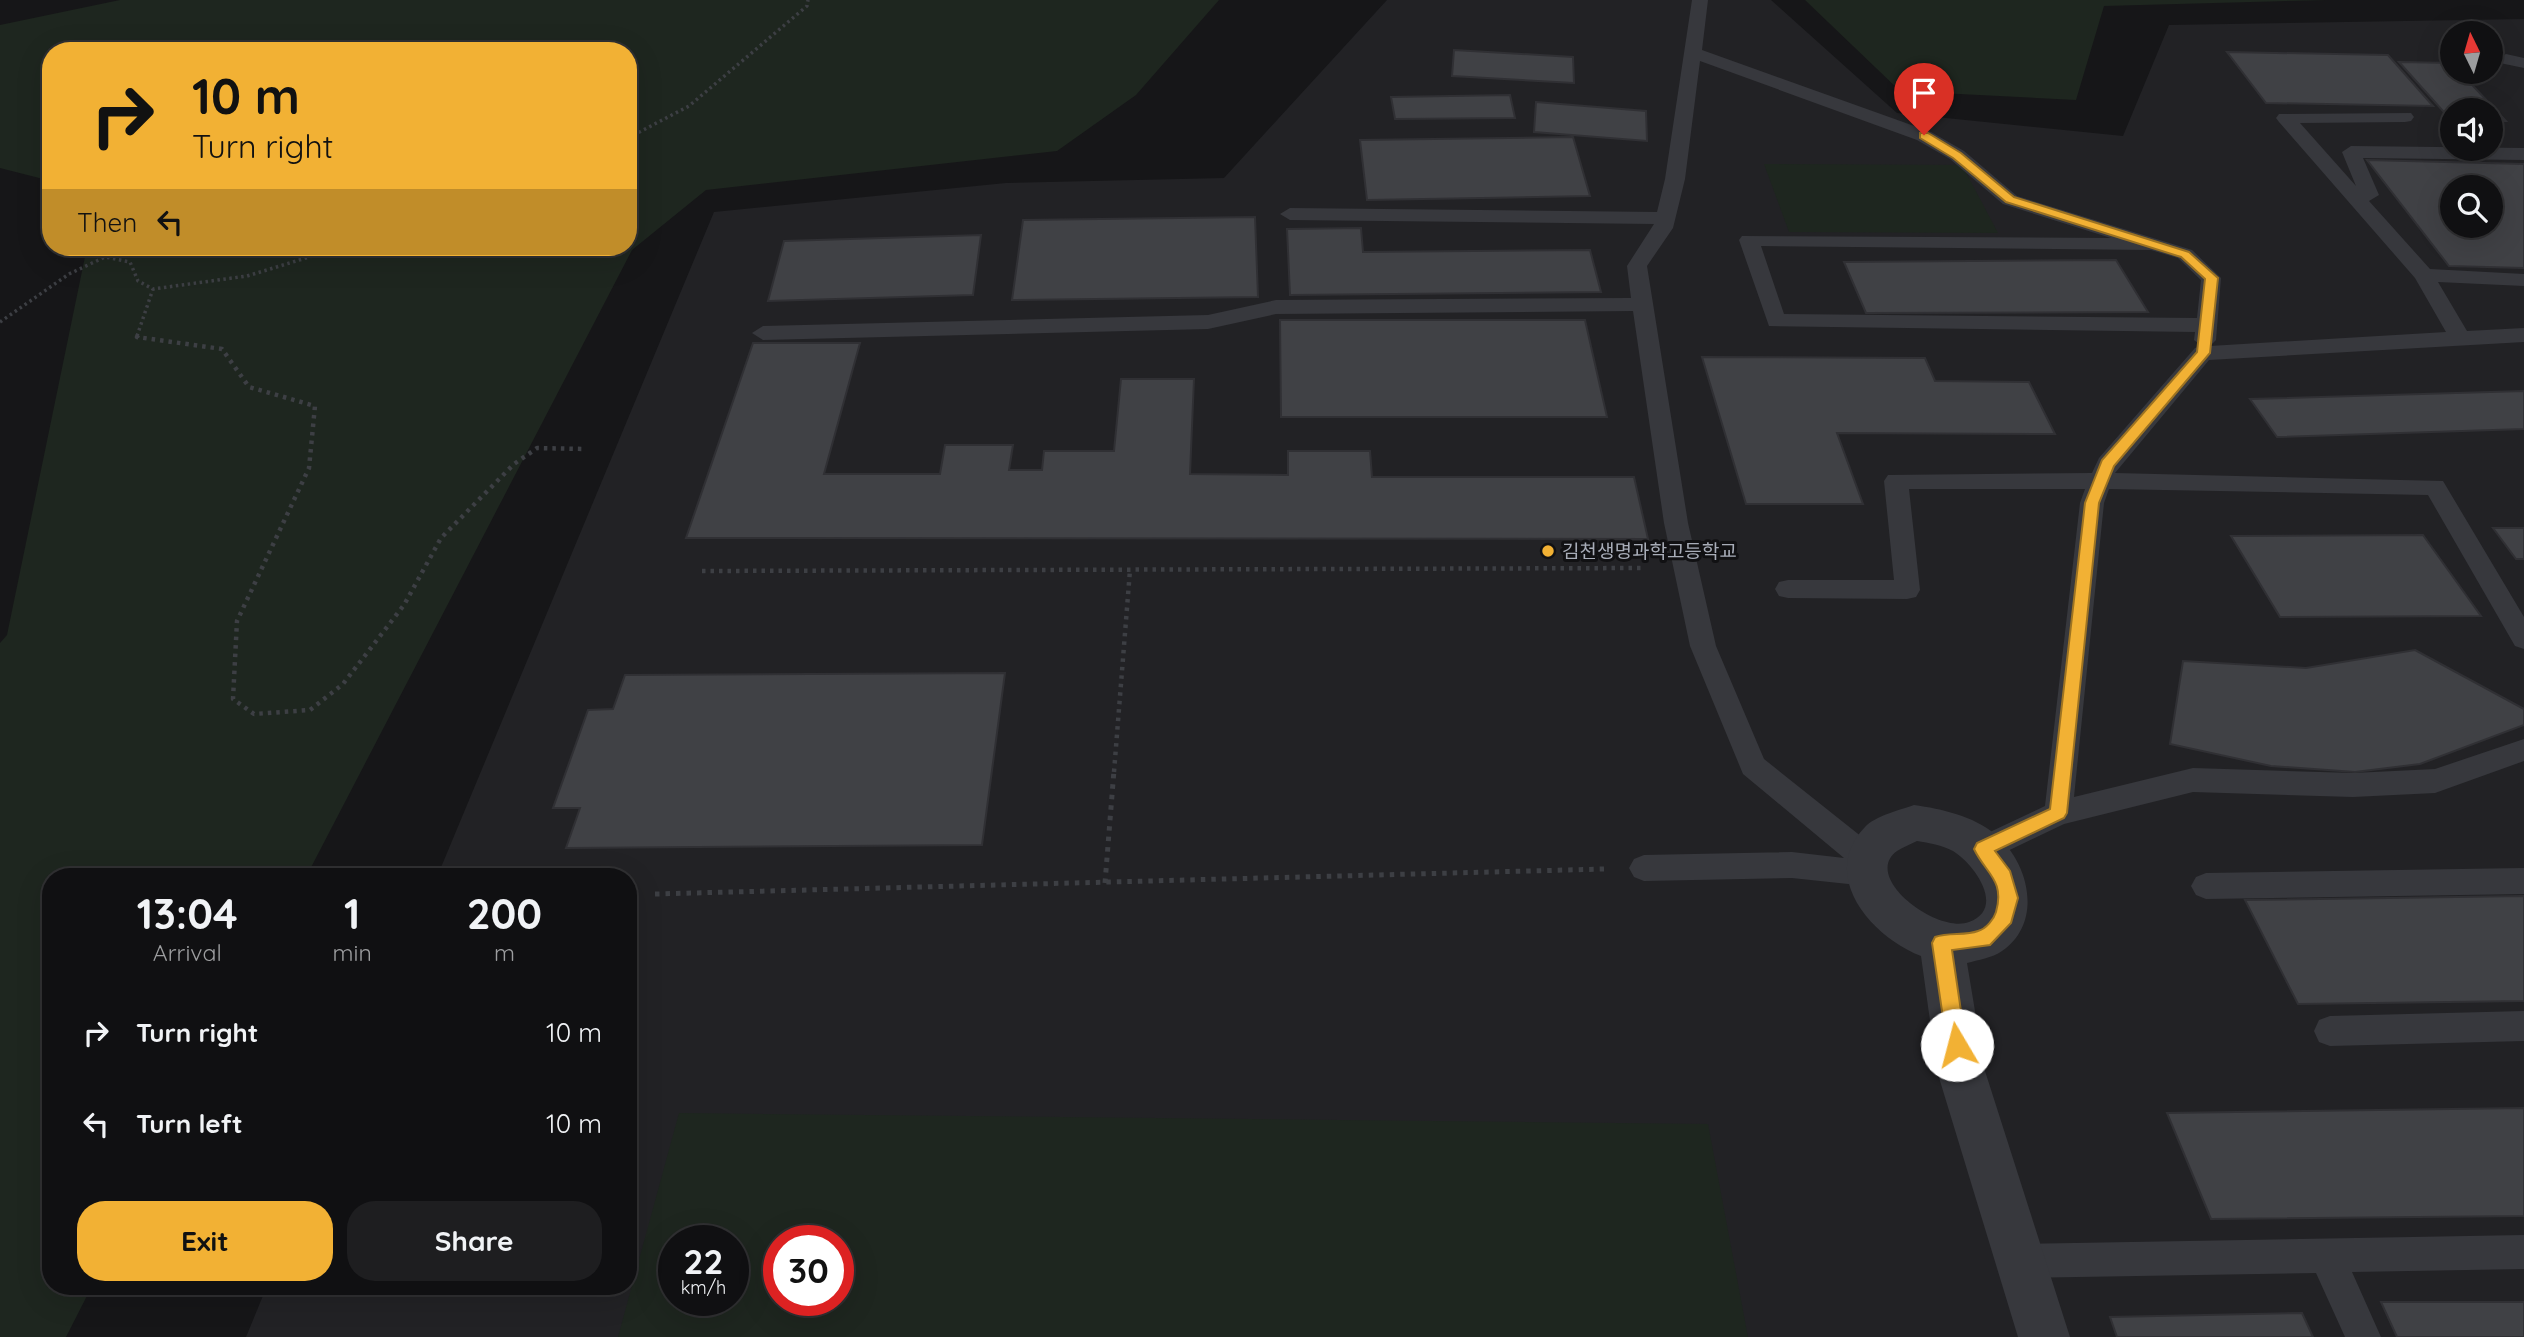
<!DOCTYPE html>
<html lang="en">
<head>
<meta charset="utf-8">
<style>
  body { margin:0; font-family:Quicksand,"Noto Sans KR",sans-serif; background:#1e1e20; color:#f1f3f6; height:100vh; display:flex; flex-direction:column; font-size:26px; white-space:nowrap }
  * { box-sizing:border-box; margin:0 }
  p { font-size:23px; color:#9c9d9f }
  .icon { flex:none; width:38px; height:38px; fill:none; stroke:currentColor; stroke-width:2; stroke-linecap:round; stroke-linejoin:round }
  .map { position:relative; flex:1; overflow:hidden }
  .drawer { position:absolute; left:42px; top:868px; width:595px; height:427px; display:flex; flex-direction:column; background:#101012; border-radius:28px; box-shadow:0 7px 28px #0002,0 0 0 2px #303032 }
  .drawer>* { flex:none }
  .hud { position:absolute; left:42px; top:42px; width:595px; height:214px; border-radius:28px; box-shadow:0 7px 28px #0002,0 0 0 2px #303032; background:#f2b134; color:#111; overflow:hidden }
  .needle { width:46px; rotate:355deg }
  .fabs { position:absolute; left:2440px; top:21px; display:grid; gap:14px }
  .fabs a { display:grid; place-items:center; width:63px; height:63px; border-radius:50%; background:#101012; box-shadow:0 7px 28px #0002,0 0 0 2px #303032; font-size:35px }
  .speed { position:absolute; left:658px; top:1225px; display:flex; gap:14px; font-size:35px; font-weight:700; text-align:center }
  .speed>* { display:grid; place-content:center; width:91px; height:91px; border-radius:50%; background:#101012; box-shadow:0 7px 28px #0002,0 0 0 2px #303032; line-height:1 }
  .speed small { font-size:18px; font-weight:400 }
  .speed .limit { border:10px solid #d22; background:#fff; color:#111 }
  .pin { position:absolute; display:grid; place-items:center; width:60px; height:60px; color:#fff; margin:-72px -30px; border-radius:50% 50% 50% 0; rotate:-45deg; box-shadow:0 0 7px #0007 }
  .pin .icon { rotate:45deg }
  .me { position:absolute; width:77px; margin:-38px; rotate:352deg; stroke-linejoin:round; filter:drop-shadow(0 0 5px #0008) }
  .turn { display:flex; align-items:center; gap:24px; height:147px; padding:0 35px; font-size:32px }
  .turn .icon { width:91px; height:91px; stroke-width:2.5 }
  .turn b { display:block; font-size:49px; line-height:60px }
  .then { display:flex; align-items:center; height:66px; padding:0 35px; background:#0003; gap:14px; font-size:26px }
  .eta { display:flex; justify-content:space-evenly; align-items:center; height:119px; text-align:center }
  .eta b { font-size:42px; font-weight:700; line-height:49px }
  .primary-button { display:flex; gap:14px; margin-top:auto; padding:14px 35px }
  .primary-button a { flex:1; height:80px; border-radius:28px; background:#f2b134; color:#111; font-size:28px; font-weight:700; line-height:80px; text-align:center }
  .primary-button a+a { background:#1e1e20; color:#f1f3f6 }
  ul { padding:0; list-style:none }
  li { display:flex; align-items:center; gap:21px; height:91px; padding:0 35px }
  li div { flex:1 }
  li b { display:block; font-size:26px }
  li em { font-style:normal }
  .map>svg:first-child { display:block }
  .built { fill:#222225; fill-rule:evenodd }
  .green { fill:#1e261f; fill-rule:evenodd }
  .building { fill:#404145; stroke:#303034; stroke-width:2; fill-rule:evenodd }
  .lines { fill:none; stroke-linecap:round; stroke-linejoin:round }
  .path-far2 { stroke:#3d3f44; stroke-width:3.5; stroke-dasharray:2.5 3.5; stroke-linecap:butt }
  .path-far1 { stroke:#3d3f44; stroke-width:4.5; stroke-dasharray:3.5 5; stroke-linecap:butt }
  .path { stroke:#3d3f44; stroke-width:5; stroke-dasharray:4.5 6; stroke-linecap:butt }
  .lane { fill:#37383d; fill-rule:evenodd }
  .street { fill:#37383d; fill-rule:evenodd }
  .route { fill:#f2b134; stroke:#9d7322; stroke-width:2 }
  .poi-dot { fill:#f2b134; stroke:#111113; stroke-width:2.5 }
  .labels { text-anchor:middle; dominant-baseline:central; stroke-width:6; stroke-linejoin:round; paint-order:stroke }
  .poi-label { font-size:19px; fill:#a8adb8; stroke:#111113; text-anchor:start }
</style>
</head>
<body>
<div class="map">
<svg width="2524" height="1337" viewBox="0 0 2524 1337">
  <rect width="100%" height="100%" fill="#161618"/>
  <path class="built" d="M1387 0H1771L1897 113 2123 136 2169 25 2524 19V1337H246L267 1286H628V877H437L714 212 1006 183 1224 178ZM2452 33H2490V72H2452ZM2452 110H2490V149H2452ZM2452 187H2490V226H2452ZM674 1241H733V1300H674ZM779 1241H838V1300H779Z"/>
  <g class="green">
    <polygon points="120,0 1219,0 1136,95 1057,151 706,190 632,250 306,877 51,877 51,1286 92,1286 66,1337 0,1337 0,643 7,635 87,247 628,247 628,51 51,51 51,181 0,168 0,25"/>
    <polygon points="1805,0 2327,0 2104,6 2076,100 1900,91"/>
    <polygon points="1764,164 1962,165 1998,233 1789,232"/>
    <path d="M679 1113 1708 1124 1748 1337H618ZM674 1241H733V1300H674ZM779 1241H838V1300H779Z"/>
  </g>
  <g class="building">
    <polygon points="1454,50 1573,57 1574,83 1452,76"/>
    <polygon points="2227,52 2388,55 2433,106 2266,103"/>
    <polygon points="2399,62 2452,63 2452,72 2460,72 2506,121 2490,121 2490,110 2452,110 2451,120"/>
    <polygon points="1510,95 1515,118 1395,119 1391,97"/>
    <polygon points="1536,102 1646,111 1647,141 1534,132"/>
    <polygon points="1573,137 1590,196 1367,200 1360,140"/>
    <path d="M2367 160 2524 164V268L2449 266ZM2452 187H2490V226H2452Z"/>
    <polygon points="1255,217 1258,297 1012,300 1023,220"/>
    <polygon points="1361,228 1363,252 1590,250 1601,292 1290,295 1287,229"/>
    <polygon points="981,235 973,295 768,301 784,241"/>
    <polygon points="2116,260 2148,312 1866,313 1844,262"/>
    <polygon points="1280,320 1585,320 1607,417 1281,417"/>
    <polygon points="753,343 860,343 824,474 940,474 945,445 1013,445 1009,470 1042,470 1044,451 1114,451 1121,379 1194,379 1190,474 1288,475 1288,451 1370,451 1372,477 1634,477 1648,539 686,538"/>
    <polygon points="1702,357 1925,358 1935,381 2029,382 2055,434 1837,433 1863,504 1746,504"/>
    <polygon points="2524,391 2524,429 2277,437 2250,399"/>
    <polygon points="2493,528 2524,528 2524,559 2516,559"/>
    <polygon points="2423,535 2481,616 2280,617 2231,536"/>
    <polygon points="2415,650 2524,709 2524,725 2420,764 2355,772 2271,766 2170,744 2183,661 2306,668"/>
    <polygon points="1005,673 982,845 566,848 580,808 553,808 588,710 613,709 625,675"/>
    <polygon points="2524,896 2524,1001 2298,1004 2245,900"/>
    <polygon points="2524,1108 2524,1216 2211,1219 2167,1113"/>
    <polygon points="2381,1302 2524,1302 2524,1337 2397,1337"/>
    <polygon points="2302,1313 2313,1337 2117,1337 2110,1317"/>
  </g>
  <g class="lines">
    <g class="path-far2">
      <polyline points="628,138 689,106 807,6 808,0"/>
      <polyline points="0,322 69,274 105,257 130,262 138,281 153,289 247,276 342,247"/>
      <polyline points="137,336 153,289"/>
    </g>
    <g class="path-far1">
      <polyline points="138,335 137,337 222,349 249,387 315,406 309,468 237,621 233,699 254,714 310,710 343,684 404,605 441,538 514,464 537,448 586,449"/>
      <polyline points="702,571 1643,568"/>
      <polyline points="1114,772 1130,570"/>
    </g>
    <g class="path">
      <polyline points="1105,883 1114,770"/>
      <polyline points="655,894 1604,869"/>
    </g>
    <g class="lane">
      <path d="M1692 0H1708L1702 50 1931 132 1964 151 2017 196 2192 250 2221 278 2216 340 2210 346 2446 332 2415 278 2279 122 2276 118 2279 114 2411 113 2414 117 2411 121 2405 122 2300 123 2356 186 2342 152 2351 146 2524 148V160L2363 158 2379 195 2369 201 2430 269 2524 274V286L2438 282 2467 331 2524 328V342L2209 360 2115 473 2443 481 2524 617V649L2515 646 2428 495 2109 489 2104 503 2074 797 2193 768 2353 773 2435 769 2524 739V761L2435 793 2353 797 2193 792 2064 824 1993 858 1983 862 1973 858 1969 849 1973 840 2045 806 2080 503 2085 489H1909L1920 590 1916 597 1907 599 1788 598 1779 596 1775 589 1779 582 1788 580H1894L1884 481 1888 475 2092 473 2099 458 2195 348 2202 346 2194 340 2195 332 1769 326 1739 240 1742 236 2111 238 2003 204 1950 159 1917 140 1700 61 1685 179 1673 228 1647 266 1688 523 1716 646 1764 759 1877 849 1882 858 1878 865 1882 873 1877 882 1867 886 1792 878 1644 881 1634 877 1629 868 1634 859 1644 855 1792 852 1844 858 1743 774 1690 646 1664 523 1633 311 1276 314 1208 329 763 340 752 333 763 326 1208 315 1276 300 1631 298 1627 266 1654 224 1290 220 1280 214 1290 208 1657 212 1665 179ZM1761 246 2151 250 2178 258 2201 280 2197 318 1784 314Z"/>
      <polygon points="2506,54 2524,58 2524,68 2500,63 2497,59"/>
      <polygon points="2524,868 2524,894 2206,899 2196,895 2191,886 2196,877 2206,873"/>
      <polygon points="2524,1011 2524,1041 2330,1046 2319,1042 2314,1031 2319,1020 2330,1016"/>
      <polygon points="2524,1235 2524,1269 2352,1272 2381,1337 2345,1337 2316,1273 2020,1278 2008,1273 2003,1261 2008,1249 2020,1244"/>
    </g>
    <path class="street" d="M1914 805C1942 809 1973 816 1995 834 2029 862 2044 922 2002 951 1992 958 1978 960 1967 963L1985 1071 2070 1337H2018L1937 1071 1921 956C1872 937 1818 876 1865 827 1875 816 1900 810 1914 805ZM1917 841C1929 843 1942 845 1953 851 1973 863 2007 908 1969 922 1937 934 1861 877 1897 851 1903 847 1911 844 1917 841Z"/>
  </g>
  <path class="route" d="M1920 133H1928L1961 153 2014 197 2189 252 2218 278 2210 353 2114 466 2099 503 2067 813 2064 818 1995 851 2010 871 2018 898 2011 923 1990 945 1952 950 1966 1045 1963 1052 1957 1054 1950 1052 1947 1045 1932 943 1935 937C1949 932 1965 936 1978 931 1986 929 1994 919 1996 912 2005 880 1986 874 1974 849L1977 843 2050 809 2085 503 2102 460 2197 352 2205 279 2181 257 2006 202 1953 158 1920 138Z"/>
  <circle class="poi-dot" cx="1548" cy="551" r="7"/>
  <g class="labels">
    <g class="poi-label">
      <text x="1562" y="551">김천생명과학고등학교</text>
    </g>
  </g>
</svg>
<div class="fabs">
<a><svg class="needle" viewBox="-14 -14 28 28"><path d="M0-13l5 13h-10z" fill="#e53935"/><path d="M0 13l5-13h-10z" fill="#9c9d9f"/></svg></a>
<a><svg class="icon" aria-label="sound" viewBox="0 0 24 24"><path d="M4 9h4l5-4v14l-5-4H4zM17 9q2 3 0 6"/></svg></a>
<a><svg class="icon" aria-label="search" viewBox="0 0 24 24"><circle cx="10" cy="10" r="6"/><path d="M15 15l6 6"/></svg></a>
</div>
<div class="speed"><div>22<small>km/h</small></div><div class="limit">30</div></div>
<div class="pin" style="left:1924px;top:135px;background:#d93025"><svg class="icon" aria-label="arrive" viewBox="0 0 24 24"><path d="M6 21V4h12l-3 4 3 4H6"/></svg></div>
<svg class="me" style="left:1957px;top:1045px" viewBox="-20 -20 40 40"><circle r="19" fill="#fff"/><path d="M0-13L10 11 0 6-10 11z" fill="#f2b134"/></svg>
<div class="hud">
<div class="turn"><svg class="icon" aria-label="right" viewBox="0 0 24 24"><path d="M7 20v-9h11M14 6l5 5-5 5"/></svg><div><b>10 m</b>Turn right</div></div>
<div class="then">Then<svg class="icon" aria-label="left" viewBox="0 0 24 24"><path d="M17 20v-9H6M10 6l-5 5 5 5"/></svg></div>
</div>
<section class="drawer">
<div class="eta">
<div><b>13:04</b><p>Arrival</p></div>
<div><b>1</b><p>min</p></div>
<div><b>200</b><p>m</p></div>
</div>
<ul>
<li><svg class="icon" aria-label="right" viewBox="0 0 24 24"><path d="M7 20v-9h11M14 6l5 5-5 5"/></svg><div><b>Turn right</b></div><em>10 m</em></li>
<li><svg class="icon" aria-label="left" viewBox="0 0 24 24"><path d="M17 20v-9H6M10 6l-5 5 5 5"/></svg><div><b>Turn left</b></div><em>10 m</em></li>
</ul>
<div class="primary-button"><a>Exit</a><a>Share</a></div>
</section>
</div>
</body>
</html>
